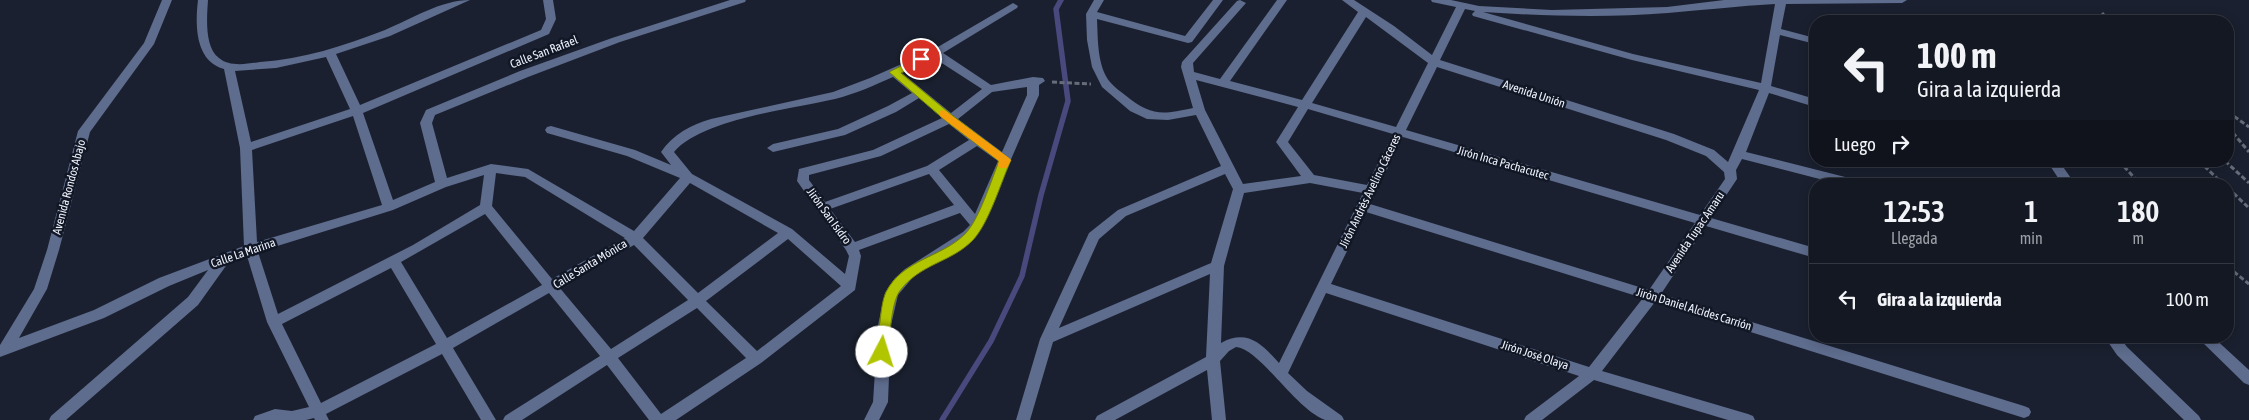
<!DOCTYPE html>
<html lang="es">
<head>
<meta charset="utf-8">
<style>
  body { margin:0; font-family:"Asap Condensed",sans-serif; background:#1d212b; color:#f1f3f6; height:100vh; display:flex; flex-direction:column; font-size:19px; white-space:nowrap }
  * { box-sizing:border-box; margin:0 }
  p { font-size:16px; color:#9da0a6 }
  .icon { flex:none; width:28px; height:28px; fill:none; stroke:currentColor; stroke-width:2; stroke-linecap:round; stroke-linejoin:round }
  .map { position:relative; flex:1; overflow:hidden }
  .details { position:absolute; left:1809px; top:178px; width:425px; height:165px; display:flex; flex-direction:column; background:#141823; border-radius:20px; box-shadow:0 2px 12px #0003,0 0 0 1px #333741 }
  .details>* { flex:none }
  .guide { position:absolute; left:1809px; top:15px; width:425px; height:152px; border-radius:20px; box-shadow:0 2px 12px #0003,0 0 0 1px #333741; background:#141823; color:#f1f3f6; overflow:hidden }
  .pin { position:absolute; display:grid; place-items:center; width:42px; height:42px; color:#fff; margin:-21px; border:2px solid #fff; border-radius:50%; box-shadow:0 1px 5px #0007 }
  .me { position:absolute; width:55px; margin:-28px; rotate:5deg; stroke-linejoin:round; filter:drop-shadow(0 0 4px #0008) }
  .turn { display:flex; align-items:center; gap:18px; height:105px; padding:0 25px; font-size:22px }
  .turn .icon { width:65px; height:65px; stroke-width:2.5 }
  .turn b { display:block; font-size:35px; line-height:42px }
  .then { display:flex; align-items:center; height:48px; padding:0 25px; background:#0003; gap:10px; font-size:19px }
  .eta { display:flex; justify-content:space-evenly; align-items:center; height:85px; text-align:center }
  .eta b { font-size:30px; font-weight:600; line-height:35px }
  ul { padding:0; list-style:none }
  li { display:flex; align-items:center; gap:15px; height:70px; padding:0 25px; border-top:1px solid #333741 }
  li div { flex:1 }
  li b { display:block; font-size:19px }
  li em { font-style:normal }
  .map>svg:first-child { display:block }
  .lines { fill:none; stroke-linecap:round; stroke-linejoin:round }
  .stream { stroke:#4a497e; stroke-width:5.5 }
  .path { stroke:#676c7a; stroke-width:3; stroke-dasharray:5 2.5; stroke-linecap:butt }
  .minor { fill:#5e6c8d; fill-rule:evenodd }
  .route { fill:#b1c500; stroke:#738000 }
  .slow { fill:#f59e0b }
  .labels { text-anchor:middle; dominant-baseline:central; stroke-width:5; stroke-linejoin:round; paint-order:stroke }
  .street-label { font-size:12px; fill:#eef2fd; stroke:#111725 }
</style>
</head>
<body>
<div class="map">
<svg width="2249" height="420" viewBox="0 0 2249 420">
  <rect width="100%" height="100%" fill="#1a202f"/>
  <g class="lines">
    <polyline class="stream" points="942,420 991,341 1022,276 1041,195 1068,101 1056,9 1061,0"/>
    <g class="path">
      <polyline points="2102,13 2109,21"/>
      <polyline points="1052,82 1091,84"/>
      <polyline points="2228,112 2249,127"/>
      <polyline points="2228,127 2249,152"/>
      <polyline points="2119,161 2140,184"/>
      <polyline points="2199,161 2223,184"/>
      <polyline points="2225,161 2249,183"/>
      <polyline points="2228,188 2249,208"/>
      <polyline points="2228,267 2249,284"/>
    </g>
    <g class="minor">
      <path d="M162 0H172L154 44 90 132 59 250 47 289 19 338 94 310 159 278 244 246 240 148 224 69C195 61 195 25 198 0H208C207 16 204 47 219 58 229 67 247 64 260 62 303 59 344 46 385 30 411 19 441 0 470 0L390 36 336 54 360 105 541 30 546 19 543 0H553L556 19 549 34 363 113 393 200 435 182 420 123 426 110 520 71 612 38 730 0H746L745 2 620 42 528 77 435 115 432 123 447 178 491 164 528 169 634 231 680 178 627 156 547 133 545 130 547 127 551 126 635 150 671 165 661 152C672 135 692 124 711 119L833 92 870 78 931 51 1013 3 1018 6 1017 8 943 53 991 85 1033 77 1043 78 1045 81 1039 85V95L981 228 961 248 914 276 898 295 891 325 888 402 879 420H864L873 402 878 325 885 293 895 278 905 269 963 232 970 225 960 213 859 250 861 256 855 290 761 363 676 420H649L607 365 522 420H503L505 416 600 356 549 293 453 348 496 420H481L442 354 326 414 329 420H315L314 418 306 420H253L255 416 275 409 292 411 309 407 267 322 247 256 228 263 198 305 66 420H49L51 416 188 297 208 270 169 286 104 318 0 357V345L34 289 47 250 78 131 144 43ZM326 57 350 109 251 142 235 71 276 68ZM934 58 982 89 951 113 902 73ZM893 77 912 93 888 106 838 129 773 144 767 148 773 152 845 135 896 112 919 98 942 118 873 150 799 169 797 181 846 250 849 256 845 274 792 229 692 174 674 152C702 119 792 109 835 99 855 94 875 85 893 77ZM1027 87V95L1002 152 958 119 992 92ZM353 116 382 205 257 242 252 150ZM949 124 969 140 927 166 825 202 809 180V175L881 156ZM977 146 998 161 975 214 939 170ZM496 173 525 177 625 238 552 279 492 206ZM929 174 954 205 855 242 830 209ZM484 175 480 205 413 245 278 314 258 252 393 210 446 187ZM690 183 778 233 698 293 643 238ZM485 214 542 285 447 338 401 262ZM788 239 841 286 757 351 706 301ZM634 245 688 300 611 349 559 287ZM391 268 436 344 321 403 282 324ZM697 308 746 358 661 414 618 358Z"/>
      <path d="M1094 0H1104L1097 12 1185 36 1213 0H1223L1192 42 1188 43 1097 19C1098 39 1097 66 1110 82 1114 87 1120 91 1125 95 1151 116 1161 115 1193 108L1181 67 1182 62 1237 1 1240 0 1246 3 1193 63 1194 72 1220 79 1277 0H1287L1230 81 1302 100 1358 12 1342 0H1354L1394 26 1432 55 1456 7 1432 2 1431 0H1451L1479 6 1552 10 1667 7 1724 0H1907L1902 3 1786 4 1781 29 1815 38V44L1780 35 1771 86 1815 99V107L1769 93 1746 152 1857 180 1863 184H1839L1742 159 1736 170 1737 179 1711 218 1815 248V258L1706 226 1661 294 2024 406 2029 408 2031 412 2029 416 2024 418 1655 302 1602 371 1748 414 1753 416 1755 420H1728L1594 380 1542 420H1524L1526 416 1579 376 1326 293 1288 373 1307 391 1342 416 1344 420C1339 420 1330 420 1325 420 1295 409 1260 349 1236 347L1229 351 1220 361 1226 420H1212L1207 370 1115 420H1095L1097 416 1206 357 1210 274 1053 342 1030 420H1016L1040 339 1089 233 1118 210 1221 166 1196 115 1168 120 1147 119 1130 111 1102 87 1092 67 1087 40 1086 14ZM1775 4 1761 83 1633 54 1483 12C1545 16 1607 18 1668 13 1704 10 1739 6 1775 4ZM1465 9 1475 11 1472 14 1473 16 1632 60 1759 90 1728 162 1714 150 1674 134 1440 60ZM1366 17 1428 63 1396 127 1312 103ZM1437 67 1666 140 1706 156 1724 172 1725 179 1700 215 1406 130ZM1196 80 1298 107 1276 142 1301 176 1243 184 1205 110ZM1308 109 1393 134 1367 185 1314 175 1288 142ZM1403 137 1695 223 1649 290 1370 204ZM1225 174 1233 189 1211 263 1059 328 1099 239 1126 216ZM1310 183 1363 193 1279 363C1261 343 1247 329 1221 343L1224 266 1244 193ZM1366 212 1643 298 1589 367 1331 284Z"/>
      <polygon points="2047,161 2059,161 2075,184 2062,184"/>
      <polygon points="2104,336 2119,336 2127,347 2199,416 2201,420 2184,420 2117,355"/>
      <polygon points="2196,336 2212,336 2249,370 2249,385 2244,383"/>
    </g>
  </g>
  <path class="route" d="M921 56 925 57V62L901 73 953 116 1011 160C1001 182 989 223 973 240 951 263 920 263 899 292 893 302 891 322 890 333 889 341 890 349 887 356H878C873 346 877 332 880 322 881 313 882 301 886 292 903 259 941 258 965 234 979 220 991 181 999 161L946 121 889 72Z"/>
  <polygon class="slow" points="944,110 1009,158 1011,160 1007,168 999,168 998,165 999,161 940,116 940,111"/>
  <g class="labels">
    <g class="street-label">
      <text transform="translate(544 52) rotate(-21)">Calle San Rafael</text>
      <text transform="translate(1534 94) rotate(18)">Avenida Unión</text>
      <text transform="translate(1503 163) rotate(16)">Jirón Inca Pachacutec</text>
      <text transform="translate(69 187) rotate(-75)">Avenida Rondos Abajo</text>
      <text transform="translate(1370 191) rotate(-64)">Jirón Andrés Avelino Cáceres</text>
      <text transform="translate(829 216) rotate(54)">Jirón San Isidro</text>
      <text transform="translate(1695 232) rotate(-56)">Avenida Tupac Amaru</text>
      <text transform="translate(243 253) rotate(-19)">Calle La Marina</text>
      <text transform="translate(590 264) rotate(-31)">Calle Santa Mónica</text>
      <text transform="translate(1694 309) rotate(17)">Jirón Daniel Alcides Carrión</text>
      <text transform="translate(1535 355) rotate(18)">Jirón José Olaya</text>
    </g>
  </g>
</svg>
<div class="pin" style="left:921px;top:59px;background:#d93025"><svg class="icon" aria-label="arrive" viewBox="0 0 24 24"><path d="M6 21V4h12l-3 4 3 4H6"/></svg></div>
<svg class="me" style="left:882px;top:352px" viewBox="-20 -20 40 40"><circle r="19" fill="#fff"/><path d="M0-13L10 11 0 6-10 11z" fill="#b1c500"/></svg>
<div class="guide">
<div class="turn"><svg class="icon" aria-label="left" viewBox="0 0 24 24"><path d="M17 20v-9H6M10 6l-5 5 5 5"/></svg><div><b>100 m</b>Gira a la izquierda</div></div>
<div class="then">Luego<svg class="icon" aria-label="right" viewBox="0 0 24 24"><path d="M7 20v-9h11M14 6l5 5-5 5"/></svg></div>
</div>
<section class="details">
<div class="eta">
<div><b>12:53</b><p>Llegada</p></div>
<div><b>1</b><p>min</p></div>
<div><b>180</b><p>m</p></div>
</div>
<ul>
<li><svg class="icon" aria-label="left" viewBox="0 0 24 24"><path d="M17 20v-9H6M10 6l-5 5 5 5"/></svg><div><b>Gira a la izquierda</b></div><em>100 m</em></li>
</ul>
</section>
</div>
</body>
</html>
